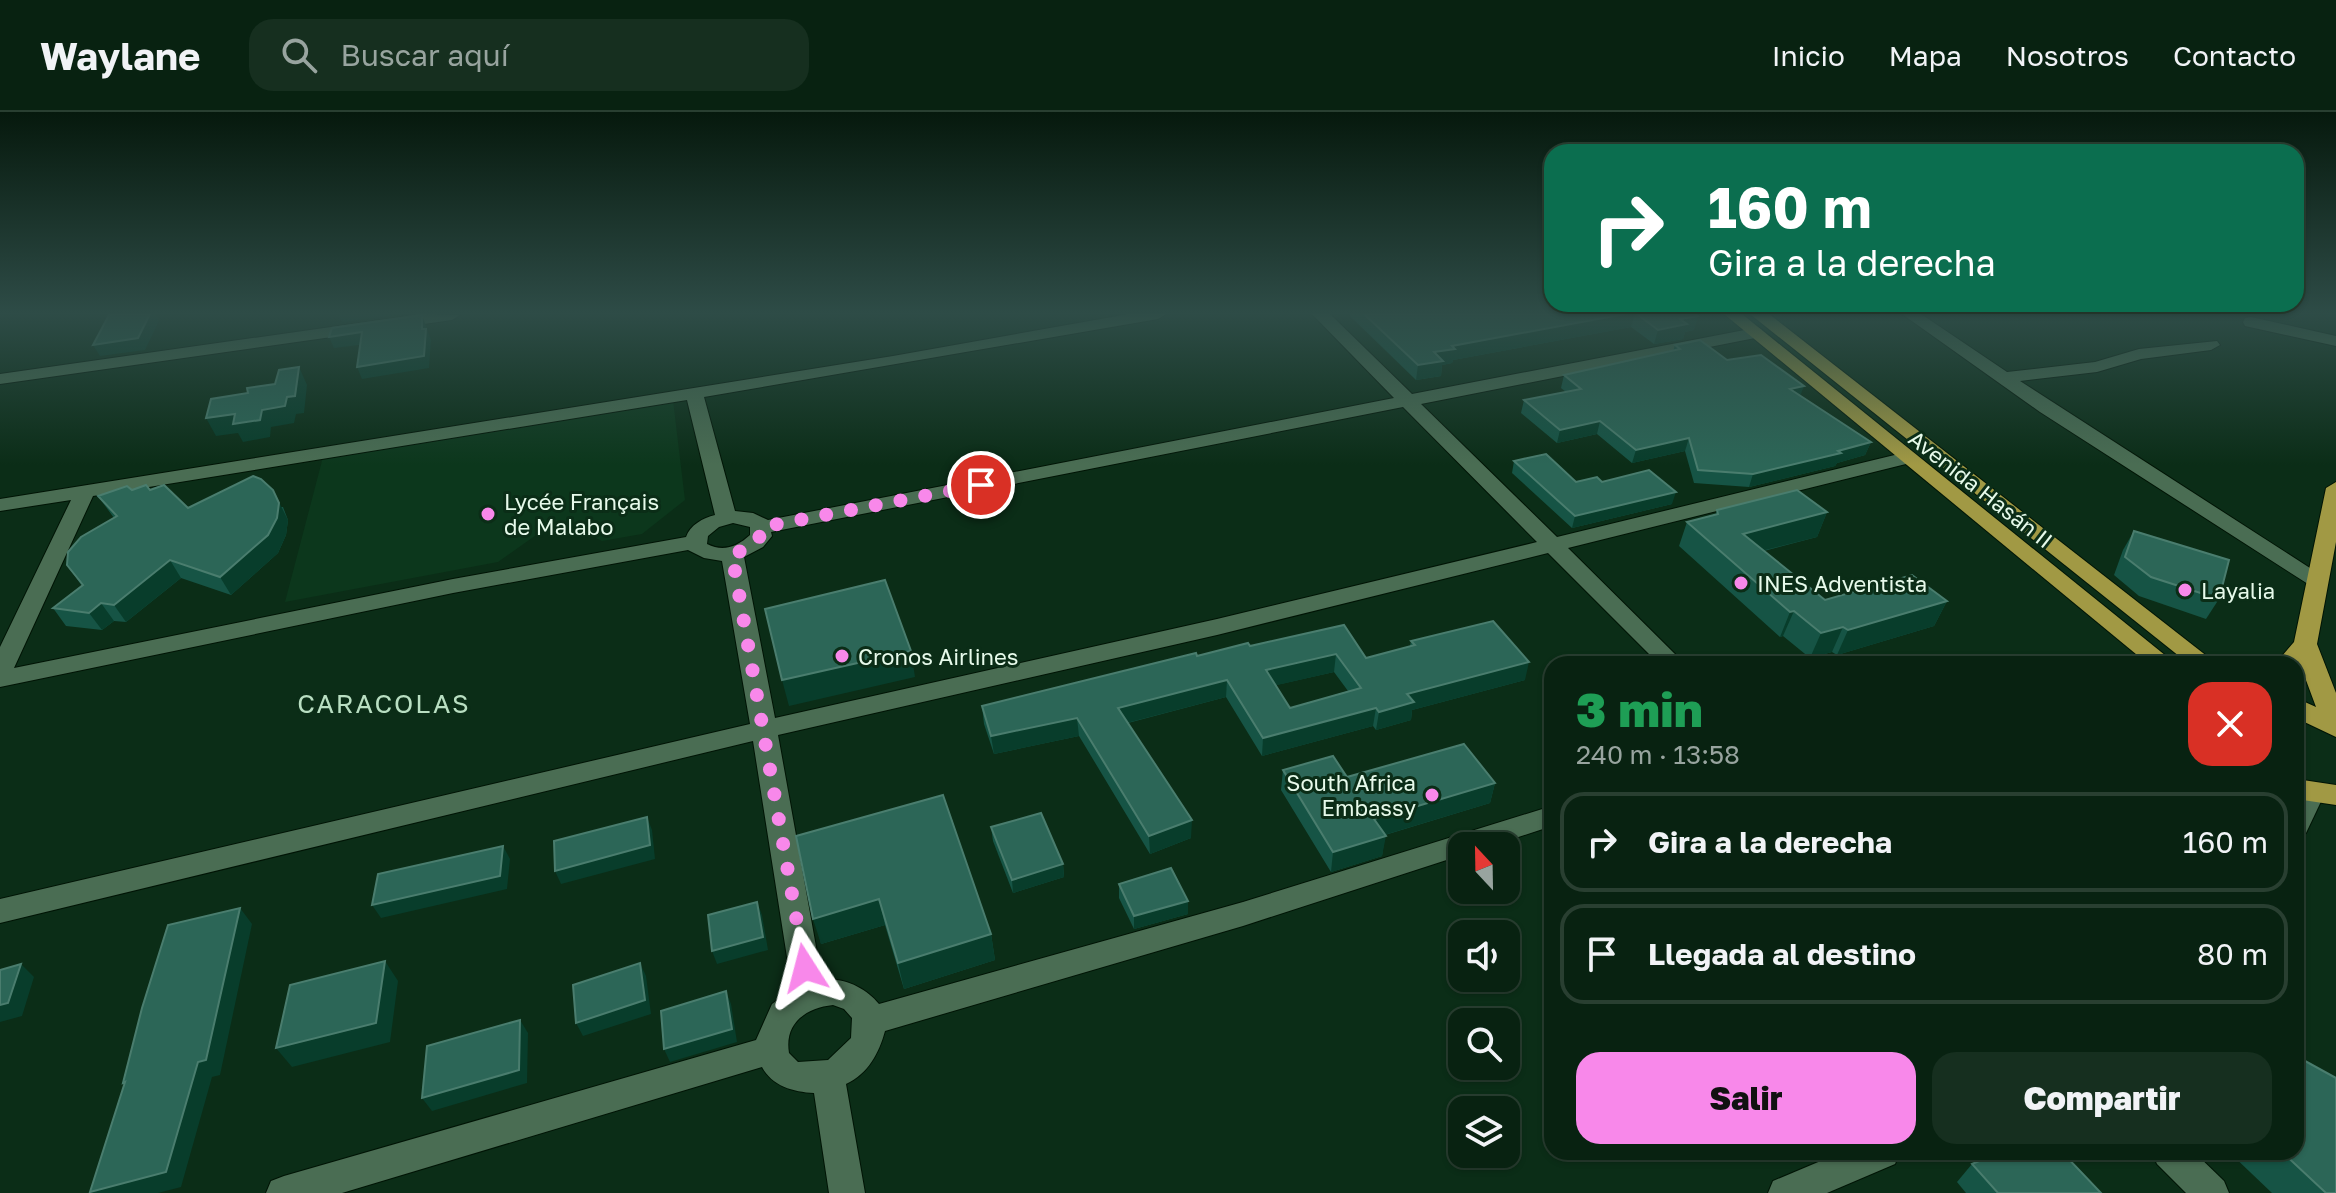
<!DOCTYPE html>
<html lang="es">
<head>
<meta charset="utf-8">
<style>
  body { margin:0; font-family:"Golos Text",sans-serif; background:#162f1f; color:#f1f3f6; height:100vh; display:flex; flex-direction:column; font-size:30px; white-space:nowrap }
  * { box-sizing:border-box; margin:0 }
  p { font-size:26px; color:#98a49f }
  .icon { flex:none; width:44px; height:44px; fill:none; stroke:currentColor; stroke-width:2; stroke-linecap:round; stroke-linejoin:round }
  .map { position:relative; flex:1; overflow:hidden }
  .panel { position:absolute; left:1544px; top:544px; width:760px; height:504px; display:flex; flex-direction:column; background:#082211; border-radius:24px; box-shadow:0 2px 6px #0004,0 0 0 2px #293f31 }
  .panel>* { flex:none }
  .banner { position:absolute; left:1544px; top:32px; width:760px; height:168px; border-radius:24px; box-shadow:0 2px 6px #0004,0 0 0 2px #293f31; background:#0b6e4f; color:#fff; overflow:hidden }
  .needle { width:52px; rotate:338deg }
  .buttons { position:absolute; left:1448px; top:720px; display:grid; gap:16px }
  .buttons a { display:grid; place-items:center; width:72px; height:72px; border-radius:16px; background:#082211; box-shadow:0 2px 6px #0004,0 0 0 2px #293f31; font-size:40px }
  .pin { position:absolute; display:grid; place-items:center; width:68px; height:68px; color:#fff; margin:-34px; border:4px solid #fff; border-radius:50%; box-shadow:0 2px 8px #0007 }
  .me { position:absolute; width:88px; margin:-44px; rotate:351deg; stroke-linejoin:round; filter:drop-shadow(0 0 6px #0008) }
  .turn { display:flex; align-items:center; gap:28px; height:168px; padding:0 32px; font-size:36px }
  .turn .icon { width:104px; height:104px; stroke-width:2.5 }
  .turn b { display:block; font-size:56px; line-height:68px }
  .round { display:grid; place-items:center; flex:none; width:84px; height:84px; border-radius:24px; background:#162f1f }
  .head { display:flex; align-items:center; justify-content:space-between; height:136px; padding:0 32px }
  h1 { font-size:48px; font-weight:800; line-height:60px; color:#1e9e55 }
  .button { display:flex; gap:16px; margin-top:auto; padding:16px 32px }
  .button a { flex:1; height:92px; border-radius:24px; background:#f888ea; color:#111; font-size:32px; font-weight:800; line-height:92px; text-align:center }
  .button a+a { background:#162f1f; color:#f1f3f6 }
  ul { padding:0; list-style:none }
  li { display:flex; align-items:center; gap:24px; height:100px; margin:0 16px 12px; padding:0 16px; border:4px solid #293f31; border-radius:24px }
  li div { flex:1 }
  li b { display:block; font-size:30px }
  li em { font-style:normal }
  header { display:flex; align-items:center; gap:48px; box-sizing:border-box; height:112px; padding:0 40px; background:#082211; border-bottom:2px solid #293f31 }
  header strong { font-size:38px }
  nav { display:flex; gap:44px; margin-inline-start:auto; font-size:28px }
  .search { width:560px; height:72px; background:#162f1f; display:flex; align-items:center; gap:20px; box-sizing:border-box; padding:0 28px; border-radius:24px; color:#98a49f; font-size:30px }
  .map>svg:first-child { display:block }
  .built { fill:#0c371c }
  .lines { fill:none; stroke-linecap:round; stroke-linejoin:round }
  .minor-casing { stroke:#001405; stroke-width:2 }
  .major-casing { stroke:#001405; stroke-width:2 }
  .minor { fill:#4a6d53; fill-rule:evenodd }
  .major { fill:#a19944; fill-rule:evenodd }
  .wall { fill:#165445; fill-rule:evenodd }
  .shaded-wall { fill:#083d2b }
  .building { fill:#2c6657; stroke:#4a7d6e; stroke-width:2; fill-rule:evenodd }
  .route { stroke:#f888ea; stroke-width:14; stroke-dasharray:0 25.2 }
  .poi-dot { fill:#f888ea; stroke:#0b2d17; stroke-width:3 }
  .labels { text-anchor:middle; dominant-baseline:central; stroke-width:6; stroke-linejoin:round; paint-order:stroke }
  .street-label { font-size:22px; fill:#e7faeb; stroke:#0b2d17 }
  .poi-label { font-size:22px; fill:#e7faeb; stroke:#0b2d17; text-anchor:start }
  .quarter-label { font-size:26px; letter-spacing:2px; fill:#b9dfc2; stroke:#0b2d17 }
</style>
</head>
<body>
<header>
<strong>Waylane</strong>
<div class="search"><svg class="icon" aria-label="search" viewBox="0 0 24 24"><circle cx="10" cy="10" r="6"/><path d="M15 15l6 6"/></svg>Buscar aquí</div>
<nav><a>Inicio</a><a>Mapa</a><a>Nosotros</a><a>Contacto</a></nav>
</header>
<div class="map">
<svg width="2336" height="1081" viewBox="0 0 2336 1081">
  <rect width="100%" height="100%" fill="#0b2d17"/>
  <polygon class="built" points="673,288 685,388 642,422 602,429 576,416 539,421 498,450 285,490 323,345"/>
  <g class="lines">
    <defs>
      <g id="minor">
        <polygon points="422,202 460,203 452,208 0,272 0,262"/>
        <path d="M1129 202H1166L1158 207 704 285 735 399 753 401 768 408 1394 286 1312 202H1330L1412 282 1755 216 1761 217 1764 221 1761 225 1755 226 1421 292 1557 425 1907 340 1917 346 1914 350 1568 436 1685 552H1659L1548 441 1217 523 778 623 822 868C844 865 866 876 879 892L1243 790 1552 694V714L1491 734H1462V743L1243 814 885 919C879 941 868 962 846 972L865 1081H829L814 981C793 980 772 974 762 955L342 1081H266L271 1069 284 1064 756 928 772 892 792 877 753 629 0 811V787L750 612 722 449 704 446 688 438 453 481 0 575V535L71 388 0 399V387L893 244ZM687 288 715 403C703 406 690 413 686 425L453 467 14 556 93 384ZM1403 295 1537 430 1217 507 775 606 744 445 763 435 772 424 771 420ZM733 411 750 415V423C737 435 723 440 707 432L708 424 719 415ZM833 893 844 897 852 906 851 926 828 948 798 950 789 941C784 911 806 896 833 893Z"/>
        <polygon points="1902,202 1921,202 2007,260 2095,250 2139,237 2217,229 2220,233 2211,238 2141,247 2097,260 2020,269 2327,467 2324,472 2308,472 2040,300"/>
        <polygon points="2251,205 2336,224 2336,234 2245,214 2243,210 2245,206"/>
        <polygon points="2311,671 2321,674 2325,681 2306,721 2296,725 2296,684 2301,674"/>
        <polygon points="1842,1040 1900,1040 1895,1052 1827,1081 1768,1081 1773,1069"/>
        <polygon points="2152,1040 2194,1040 2224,1069 2229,1081 2186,1081 2157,1052"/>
      </g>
      <g id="major">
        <polygon points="1724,202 1742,202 2176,552 2148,552"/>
        <polygon points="1750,202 1769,202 2217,552 2189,552"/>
        <polygon points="2336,370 2336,430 2317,532 2336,581 2336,625 2296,606 2296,586 2316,595 2300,552 2296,557 2296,552 2275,552 2294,530 2326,376"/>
        <polygon points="2296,667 2336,673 2336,693 2296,687"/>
      </g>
    </defs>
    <use href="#minor" class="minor-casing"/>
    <use href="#major" class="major-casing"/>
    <use href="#minor" class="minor"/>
    <use href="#major" class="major"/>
  </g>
  <g class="wall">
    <polygon points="1350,202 1696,202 1694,218 1685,220 1683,227 1654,232 1631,215 1453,248 1452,251 1442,253 1441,264 1416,268 1350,204"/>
    <polygon points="1675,233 1727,248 1801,284 1871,330 1865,343 1837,351 1835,354 1749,375 1694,371 1685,339 1632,351 1597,322 1557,331 1521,301 1524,288 1566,280 1561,276 1564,263 1673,239"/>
    <polygon points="1514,349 1576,370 1602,370 1672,392 1572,416 1512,361"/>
    <polygon points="132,378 150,378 188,396 283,395 288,408 286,423 278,441 231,483 181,466 126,510 114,509 102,518 66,514 53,496 82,474 67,453 114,406 98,384"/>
    <polygon points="1717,398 1827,400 1817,425 1764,439 1825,488 1947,489 1934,514 1837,543 1832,540 1810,546 1783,524 1780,525 1679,434 1687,410 1716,402"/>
    <polygon points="2134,419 2219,487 2206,507 2139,484 2114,463 2123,438"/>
    <path d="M1411 529 1525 568 1412 598 1411 608 1376 618 1373 614 1262 644 1226 585 1128 611 1191 726 1150 742 1079 624 994 642 984 612 982 594 1197 544 1250 534 1366 546 1410 534ZM1334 560 1348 579 1290 596 1276 573Z"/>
    <polygon points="1283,658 1347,665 1495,671 1490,691 1385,723 1382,744 1331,760 1281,678"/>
    <polygon points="991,715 1063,752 1064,765 1013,781 993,729"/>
    <polygon points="796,724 991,822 995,848 904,877 885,813 821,832"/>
    <polygon points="1119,772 1188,802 1134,817 1119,786"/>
    <polygon points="2229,1040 2296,1040 2336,1081 2272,1081"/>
    <polygon points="1972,1052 2101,1081 1966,1081 1957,1070"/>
  </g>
  <g class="shaded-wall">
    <polygon points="150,202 155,202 159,209 145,238 100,244 93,233"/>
    <polygon points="338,202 404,202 342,210"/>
    <polygon points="1625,202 1635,202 1631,215 1453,248 1452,251 1442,253 1441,264 1416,268 1418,253 1434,240 1452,234"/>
    <polygon points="422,203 431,228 429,256 362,267 357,255 422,217"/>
    <polygon points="1698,204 1694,218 1685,220 1683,227 1654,232 1658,218 1680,207"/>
    <polygon points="362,220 367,232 334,236 329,225"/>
    <polygon points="299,255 307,273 304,301 296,302 294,311 271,315 270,325 243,330 238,321 216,324 206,306 262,298 287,285"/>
    <polygon points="1804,274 1799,287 1790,277"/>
    <polygon points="1600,309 1597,322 1557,331 1560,318"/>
    <polygon points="1689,326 1685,339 1632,351 1636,338"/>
    <polygon points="1871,330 1865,343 1837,351 1835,354 1749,375 1753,362"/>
    <polygon points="273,378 288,408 286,423 278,441 231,483 220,465"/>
    <polygon points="1676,380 1672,392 1572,416 1575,404"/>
    <polygon points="1827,400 1817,425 1734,446 1743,422"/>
    <polygon points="170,448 181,466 126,510 114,493"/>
    <polygon points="1947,489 1934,514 1837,543 1848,518"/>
    <polygon points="101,491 114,509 102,518 89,501"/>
    <polygon points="1794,499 1783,524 1780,525 1790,500"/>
    <polygon points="1843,515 1832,540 1810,546 1821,521"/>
    <polygon points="911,539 915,565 789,594 782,568"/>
    <polygon points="1336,542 1334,560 1264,576 1266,558"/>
    <polygon points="1529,550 1525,568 1412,598 1411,608 1376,618 1379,600 1407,582"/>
    <polygon points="1227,568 1226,585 1119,613 1118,596"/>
    <polygon points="1376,596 1373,614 1262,644 1263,626"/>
    <polygon points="1077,606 1079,624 994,642 991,624"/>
    <polygon points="1495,671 1490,691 1371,727 1374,707"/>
    <polygon points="647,705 652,718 655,747 561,772 555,759"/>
    <polygon points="1192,708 1191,726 1150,742 1149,724"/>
    <polygon points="1386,724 1382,744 1331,760 1333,740"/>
    <polygon points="503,734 510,747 507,777 381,806 372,793"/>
    <polygon points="1063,752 1064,765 1013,781 1012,768"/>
    <polygon points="879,787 885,813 821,832 813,807"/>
    <polygon points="1188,789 1188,802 1134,817 1134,804"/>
    <polygon points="757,790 762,803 768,838 717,852 712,839"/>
    <polygon points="240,796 252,812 220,963 212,965 181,1075 158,1081 91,1081 90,1080"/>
    <polygon points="991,822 995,848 904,877 898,851"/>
    <polygon points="385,849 398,869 390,930 292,955 276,936"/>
    <polygon points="640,851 646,864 651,902 583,924 576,911"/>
    <polygon points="21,852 34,865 22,904 0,910 0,893"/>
    <polygon points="726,879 731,892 737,930 670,950 664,937"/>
    <polygon points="520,908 528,921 527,971 432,999 422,986"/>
  </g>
  <g class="building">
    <polygon points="118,202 150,202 138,226 93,233 109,203"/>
    <polygon points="1364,202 1625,202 1452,234 1455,237 1434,240 1443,249 1418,253"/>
    <polygon points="1637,202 1696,202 1698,204 1680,207 1687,212 1658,218"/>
    <polygon points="422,203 422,217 426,217 424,244 357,255 362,220 329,225 332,216"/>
    <polygon points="1700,228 1727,248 1761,243 1804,274 1790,277 1871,330 1838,339 1841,341 1753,362 1698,358 1689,326 1636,338 1600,309 1560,318 1524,288 1581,277 1564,263 1680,237 1675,233"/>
    <polygon points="299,255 295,284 287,285 285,294 262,298 260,308 233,312 235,302 206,306 211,287 248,281 247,276 275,272 279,258"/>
    <polygon points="1546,342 1576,370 1597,365 1602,370 1649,358 1676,380 1575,404 1514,349"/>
    <polygon points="253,364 261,367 273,378 279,391 277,406 268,423 220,465 170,448 114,493 101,491 89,501 53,496 83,473 67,453 68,440 81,425 117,404 98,384 127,374 132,378 146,373 150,378 164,373 188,396"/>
    <polygon points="1797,378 1827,400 1743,422 1825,488 1912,463 1947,489 1848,518 1843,515 1821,521 1794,499 1790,500 1687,410 1718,402 1717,398"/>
    <polygon points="2134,419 2229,448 2219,487 2151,465 2125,445"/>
    <polygon points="885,468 911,539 782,568 765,497"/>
    <path d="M1493 509 1529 550 1407 582 1414 590 1379 600 1376 596 1263 626 1227 568 1118 596 1192 708 1149 724 1077 606 991 624 982 594 1196 541 1197 544 1248 531 1250 534 1344 513 1366 546 1415 533 1411 529ZM1336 542 1361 576 1290 596 1266 558Z"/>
    <polygon points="1464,632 1495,671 1374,707 1386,724 1333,740 1283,658 1333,644 1347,665"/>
    <polygon points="943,683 991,822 898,851 879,787 813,807 796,724"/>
    <polygon points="1041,701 1063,752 1012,768 991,715"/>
    <polygon points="647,705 650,733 555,759 554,729"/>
    <polygon points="503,734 500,764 372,793 378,762"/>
    <polygon points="1171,756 1188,789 1134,804 1119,772"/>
    <polygon points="757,790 763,825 712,839 708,803"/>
    <polygon points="240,796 206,948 198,950 166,1060 90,1080 125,970 123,971 142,896 168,813"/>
    <polygon points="385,849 376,911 276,936 290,873"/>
    <polygon points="640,851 645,888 576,911 573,873"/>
    <polygon points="21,852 8,891 0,893 0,858"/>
    <polygon points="726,879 732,917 664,937 661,899"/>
    <polygon points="520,908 519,958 422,986 427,934"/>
    <polygon points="2296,944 2336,966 2336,1081 2326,1081 2282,1040 2296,1040"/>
    <polygon points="2001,1040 2062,1040 2101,1081 1998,1081 1972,1052"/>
  </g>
  <linearGradient id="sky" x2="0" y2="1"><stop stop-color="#06190d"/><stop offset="0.57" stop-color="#2e4c47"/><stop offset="1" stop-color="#2e4c47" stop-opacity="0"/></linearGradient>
  <rect width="2336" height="353" fill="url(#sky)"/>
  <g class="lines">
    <path class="route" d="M805 856 732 442C746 438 761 432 762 415L981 373"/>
  </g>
  <g class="poi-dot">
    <circle cx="488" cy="402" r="8"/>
    <circle cx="1741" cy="471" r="8"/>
    <circle cx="2185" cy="478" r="8"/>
    <circle cx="842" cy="544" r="8"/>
    <circle cx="1432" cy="683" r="8"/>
  </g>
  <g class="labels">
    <g class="street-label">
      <text transform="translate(1981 377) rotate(38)">Avenida Hasán II</text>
    </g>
    <g class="poi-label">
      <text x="504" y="389">Lycée Français<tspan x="504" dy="25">de Malabo</tspan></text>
      <text x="1757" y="471">INES Adventista</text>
      <text x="2201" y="478">Layalia</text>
      <text x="858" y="544">Cronos Airlines</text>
      <text x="1416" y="670" text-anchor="end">South Africa<tspan x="1416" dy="25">Embassy</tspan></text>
    </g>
    <g class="quarter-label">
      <text x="384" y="591">CARACOLAS</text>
    </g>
  </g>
</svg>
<div class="buttons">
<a><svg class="needle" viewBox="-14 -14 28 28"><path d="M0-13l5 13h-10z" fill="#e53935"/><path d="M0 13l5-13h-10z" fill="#98a49f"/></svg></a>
<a><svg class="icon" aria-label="sound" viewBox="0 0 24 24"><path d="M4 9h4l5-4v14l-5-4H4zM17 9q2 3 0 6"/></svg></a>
<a><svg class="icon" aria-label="search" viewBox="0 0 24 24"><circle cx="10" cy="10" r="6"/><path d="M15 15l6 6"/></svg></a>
<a><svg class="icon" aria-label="layers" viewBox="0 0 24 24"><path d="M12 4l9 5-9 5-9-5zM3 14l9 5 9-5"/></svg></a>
</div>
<div class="pin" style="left:981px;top:373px;background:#d93025"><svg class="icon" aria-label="arrive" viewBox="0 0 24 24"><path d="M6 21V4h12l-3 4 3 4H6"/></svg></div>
<svg class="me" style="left:805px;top:856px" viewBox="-20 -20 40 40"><path d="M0-17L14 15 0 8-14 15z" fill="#f888ea" stroke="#fff" stroke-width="4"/></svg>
<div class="banner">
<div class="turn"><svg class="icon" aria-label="right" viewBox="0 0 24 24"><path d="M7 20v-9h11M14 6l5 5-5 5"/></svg><div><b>160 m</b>Gira a la derecha</div></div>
</div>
<section class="panel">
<div class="head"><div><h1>3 min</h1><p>240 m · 13:58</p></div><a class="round" style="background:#d93025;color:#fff"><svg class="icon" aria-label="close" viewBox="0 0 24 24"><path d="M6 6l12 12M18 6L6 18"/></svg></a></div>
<ul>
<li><svg class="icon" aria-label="right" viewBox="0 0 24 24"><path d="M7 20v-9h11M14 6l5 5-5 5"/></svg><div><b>Gira a la derecha</b></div><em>160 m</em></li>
<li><svg class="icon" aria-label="arrive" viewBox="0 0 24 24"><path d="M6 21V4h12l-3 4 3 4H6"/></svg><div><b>Llegada al destino</b></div><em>80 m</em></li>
</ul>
<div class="button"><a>Salir</a><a>Compartir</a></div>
</section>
</div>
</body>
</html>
